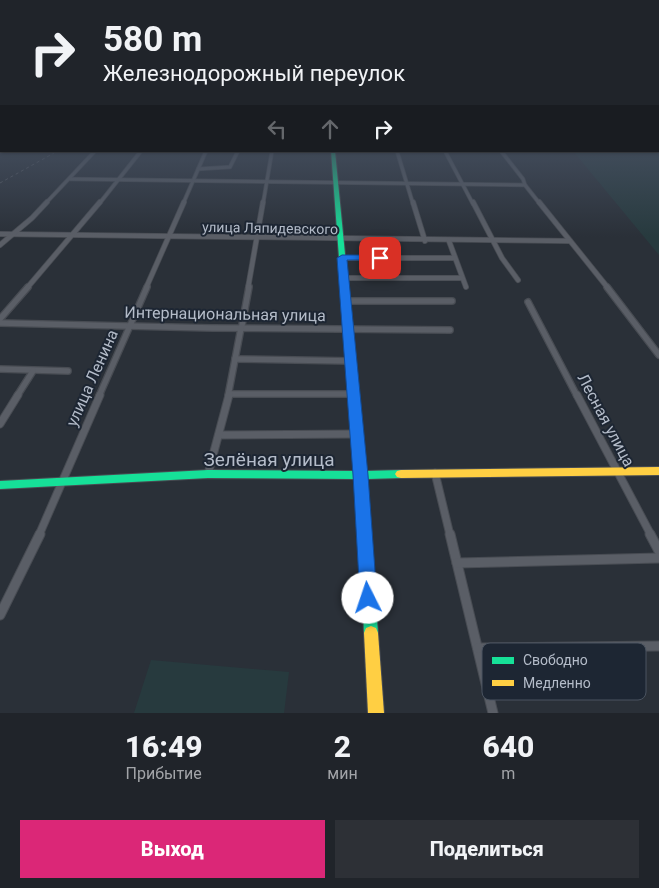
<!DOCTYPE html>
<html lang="ru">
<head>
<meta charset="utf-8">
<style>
  body { margin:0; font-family:Roboto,sans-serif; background:#2d3036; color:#f1f3f6; height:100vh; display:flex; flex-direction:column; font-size:19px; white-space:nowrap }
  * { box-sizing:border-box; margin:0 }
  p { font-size:16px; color:#a2a4a8 }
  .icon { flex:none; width:28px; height:28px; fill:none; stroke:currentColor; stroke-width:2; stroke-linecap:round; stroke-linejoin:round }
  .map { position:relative; height:713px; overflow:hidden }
  .details { display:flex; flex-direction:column; background:#20242a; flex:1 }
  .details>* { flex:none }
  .top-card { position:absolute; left:0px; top:0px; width:660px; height:152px; box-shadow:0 1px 4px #0004,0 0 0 1px #3d4147; background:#20242a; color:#f1f3f6; overflow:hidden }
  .pin { position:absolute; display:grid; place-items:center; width:42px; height:42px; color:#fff; margin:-21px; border-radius:10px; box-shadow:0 2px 8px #0006 }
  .me { position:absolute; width:55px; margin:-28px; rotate:356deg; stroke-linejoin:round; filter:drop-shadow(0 0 4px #0008) }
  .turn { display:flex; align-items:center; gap:18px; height:105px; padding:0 20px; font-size:22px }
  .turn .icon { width:65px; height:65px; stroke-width:2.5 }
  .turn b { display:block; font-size:35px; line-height:42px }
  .lanes { display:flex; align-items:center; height:48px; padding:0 20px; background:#0003; justify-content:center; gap:25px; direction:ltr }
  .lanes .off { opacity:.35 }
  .eta { display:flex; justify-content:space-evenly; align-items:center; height:85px; text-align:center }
  .eta b { font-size:30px; font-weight:800; line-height:35px }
  .cta { display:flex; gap:10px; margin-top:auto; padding:10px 20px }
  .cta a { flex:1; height:58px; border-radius:0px; background:#db2777; color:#fff; font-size:20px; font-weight:800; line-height:58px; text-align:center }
  .cta a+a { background:#2d3036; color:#f1f3f6 }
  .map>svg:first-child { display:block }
  .green { fill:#273a3e }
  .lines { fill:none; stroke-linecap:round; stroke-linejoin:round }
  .street-far4-casing { stroke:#484c53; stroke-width:4.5 }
  .street-far3-casing { stroke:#484c53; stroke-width:6 }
  .street-far2-casing { stroke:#484c53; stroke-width:8 }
  .street-far1-casing { stroke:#484c53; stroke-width:9 }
  .street-casing { stroke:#484c53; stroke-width:11 }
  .fast-casing { stroke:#484c53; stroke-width:2 }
  .slow-casing { stroke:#484c53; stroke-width:2 }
  .street-far4 { stroke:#5a5e66; stroke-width:3 }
  .street-far3 { stroke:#5a5e66; stroke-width:4.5 }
  .street-far2 { stroke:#5a5e66; stroke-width:5.5 }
  .street-far1 { stroke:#5a5e66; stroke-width:7 }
  .street { stroke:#5a5e66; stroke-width:9 }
  .fast { fill:#16e098; fill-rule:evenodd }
  .slow { fill:#ffcf43; fill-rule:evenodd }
  .rail { stroke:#595d64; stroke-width:1; stroke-dasharray:3 3; stroke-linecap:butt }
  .route { fill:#1a73e8; stroke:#114b97 }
  .labels { text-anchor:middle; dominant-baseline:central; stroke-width:4; stroke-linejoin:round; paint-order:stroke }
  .far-street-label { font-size:14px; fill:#b4bcc9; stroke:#1d2633 }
  .street-label { font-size:16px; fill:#b4bcc9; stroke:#1d2633 }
  .near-street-label { font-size:19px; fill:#b4bcc9; stroke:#1d2633 }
  .key { fill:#1d2633; stroke:#4a5360; stroke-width:1 }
  .key-label { font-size:14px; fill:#b4bcc9 }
</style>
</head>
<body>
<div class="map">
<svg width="659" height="713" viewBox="0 0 659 713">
  <rect width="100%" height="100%" fill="#2a3038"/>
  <g class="green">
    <polygon points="659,138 659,255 573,151 659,151"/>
    <polygon points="151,660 289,672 284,713 134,713"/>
  </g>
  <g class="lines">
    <defs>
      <g id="street-far4">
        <polyline points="397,151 413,204"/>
        <polyline points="445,151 473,204"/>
        <polyline points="198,169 230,167 238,151"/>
        <polyline points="70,179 525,185 523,179 501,151"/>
        <polyline points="525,185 540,204"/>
        <polyline points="45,204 95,151"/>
        <polyline points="99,204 141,151"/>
        <polyline points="183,204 206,151"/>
        <polyline points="263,204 272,151"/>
      </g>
      <g id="street-far3">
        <polyline points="413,202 425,241"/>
        <polyline points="473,202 502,258 518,280"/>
        <polyline points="539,202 608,288"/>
        <polyline points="0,234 570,241"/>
        <polyline points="449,241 466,287"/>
        <polyline points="0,245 32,218 47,202"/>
        <polyline points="342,258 455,258"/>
        <polyline points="344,278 462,278"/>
        <polyline points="27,288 100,202"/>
        <polyline points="146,288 184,202"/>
        <polyline points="248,288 263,202"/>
      </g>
      <g id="street-far2">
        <polyline points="607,287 659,355"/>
        <polyline points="346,301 452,301"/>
        <polyline points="528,302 577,396"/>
        <polyline points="0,319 28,287"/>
        <polyline points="0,323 212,328 450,330"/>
        <polyline points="242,325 249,287"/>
        <polyline points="235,359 351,361"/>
        <polyline points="0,369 68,371"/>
        <polyline points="229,394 353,394"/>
        <polyline points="17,396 33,371"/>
        <polyline points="99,396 147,287"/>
        <polyline points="228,396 241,328"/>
      </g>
      <g id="street-far1">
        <polyline points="577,395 651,535"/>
        <polyline points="0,424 18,395"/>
        <polyline points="219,435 357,434"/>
        <polyline points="435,473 450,535"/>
        <polyline points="208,474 229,395"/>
        <polyline points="39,535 100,395"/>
      </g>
      <g id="street">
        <polyline points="450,534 493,713"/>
        <polyline points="650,534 659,551"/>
        <polyline points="457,563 659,558"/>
        <polyline points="0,615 40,534"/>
        <polyline points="478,648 659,646"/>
      </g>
      <polygon id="fast" points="331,151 335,151 366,471 401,470 405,471 407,474 405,477 401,478 367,479 378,633 376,638 371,640 366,638 364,633 356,479 208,478 0,489 0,481 208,470 355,471"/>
      <g id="slow">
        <polygon points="659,467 659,475 401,478 397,477 395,474 397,471 401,470"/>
        <polygon points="371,626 376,628 378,633 384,713 368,713 364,633 366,628"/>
      </g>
    </defs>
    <use href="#street-far4" class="street-far4-casing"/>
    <use href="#street-far3" class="street-far3-casing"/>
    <use href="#street-far2" class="street-far2-casing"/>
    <use href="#street-far1" class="street-far1-casing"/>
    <use href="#street" class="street-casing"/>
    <use href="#fast" class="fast-casing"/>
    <use href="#slow" class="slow-casing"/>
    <use href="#street-far4" class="street-far4"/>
    <use href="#street-far3" class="street-far3"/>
    <use href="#street-far2" class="street-far2"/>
    <use href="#street-far1" class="street-far1"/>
    <use href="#street" class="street"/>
    <use href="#fast" class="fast"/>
    <use href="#slow" class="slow"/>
    <polyline class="rail" points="0,183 54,153"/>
  </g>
  <linearGradient id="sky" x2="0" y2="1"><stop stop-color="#171a1f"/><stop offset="0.58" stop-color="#444e5e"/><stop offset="1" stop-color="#444e5e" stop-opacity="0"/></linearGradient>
  <rect width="659" height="237" fill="url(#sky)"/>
  <polygon class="route" points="380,255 383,256 383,260 347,260 368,475 377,598 375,604 368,606 362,604 360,598 353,475 337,258 342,255"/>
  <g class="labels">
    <g class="far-street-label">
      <text transform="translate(270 228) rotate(1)">улица Ляпидевского</text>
    </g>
    <g class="street-label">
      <text transform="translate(225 314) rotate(1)">Интернациональная улица</text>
      <text transform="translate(92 378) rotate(-66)">улица Ленина</text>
      <text transform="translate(606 420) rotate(62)">Лесная улица</text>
    </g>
    <g class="near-street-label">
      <text x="269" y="459">Зелёная улица</text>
    </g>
  </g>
  <rect x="482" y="643" width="164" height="57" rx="8" class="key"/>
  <rect x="492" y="657" width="22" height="7" fill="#16e098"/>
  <rect x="492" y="680" width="22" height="6" fill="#ffcf43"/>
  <g class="key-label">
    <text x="523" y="665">Свободно</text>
    <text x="523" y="688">Медленно</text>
  </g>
</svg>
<div class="pin" style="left:380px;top:258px;background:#d93025"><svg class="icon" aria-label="arrive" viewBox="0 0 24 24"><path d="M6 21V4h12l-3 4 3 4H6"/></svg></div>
<svg class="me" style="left:368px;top:598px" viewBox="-20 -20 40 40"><circle r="19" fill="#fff"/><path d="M0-13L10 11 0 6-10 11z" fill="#1a73e8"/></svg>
<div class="top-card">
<div class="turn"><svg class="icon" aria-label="right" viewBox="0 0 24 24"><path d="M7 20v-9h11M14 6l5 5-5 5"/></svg><div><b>580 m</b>Железнодорожный переулок</div></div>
<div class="lanes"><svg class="icon off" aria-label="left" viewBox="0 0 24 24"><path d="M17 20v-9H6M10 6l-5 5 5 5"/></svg><svg class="icon off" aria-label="ahead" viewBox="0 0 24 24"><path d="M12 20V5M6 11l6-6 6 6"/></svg><svg class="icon" aria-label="right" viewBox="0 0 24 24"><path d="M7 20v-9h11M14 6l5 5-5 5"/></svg></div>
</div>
</div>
<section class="details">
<div class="eta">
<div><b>16:49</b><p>Прибытие</p></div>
<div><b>2</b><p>мин</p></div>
<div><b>640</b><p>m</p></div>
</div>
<div class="cta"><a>Выход</a><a>Поделиться</a></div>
</section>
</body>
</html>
